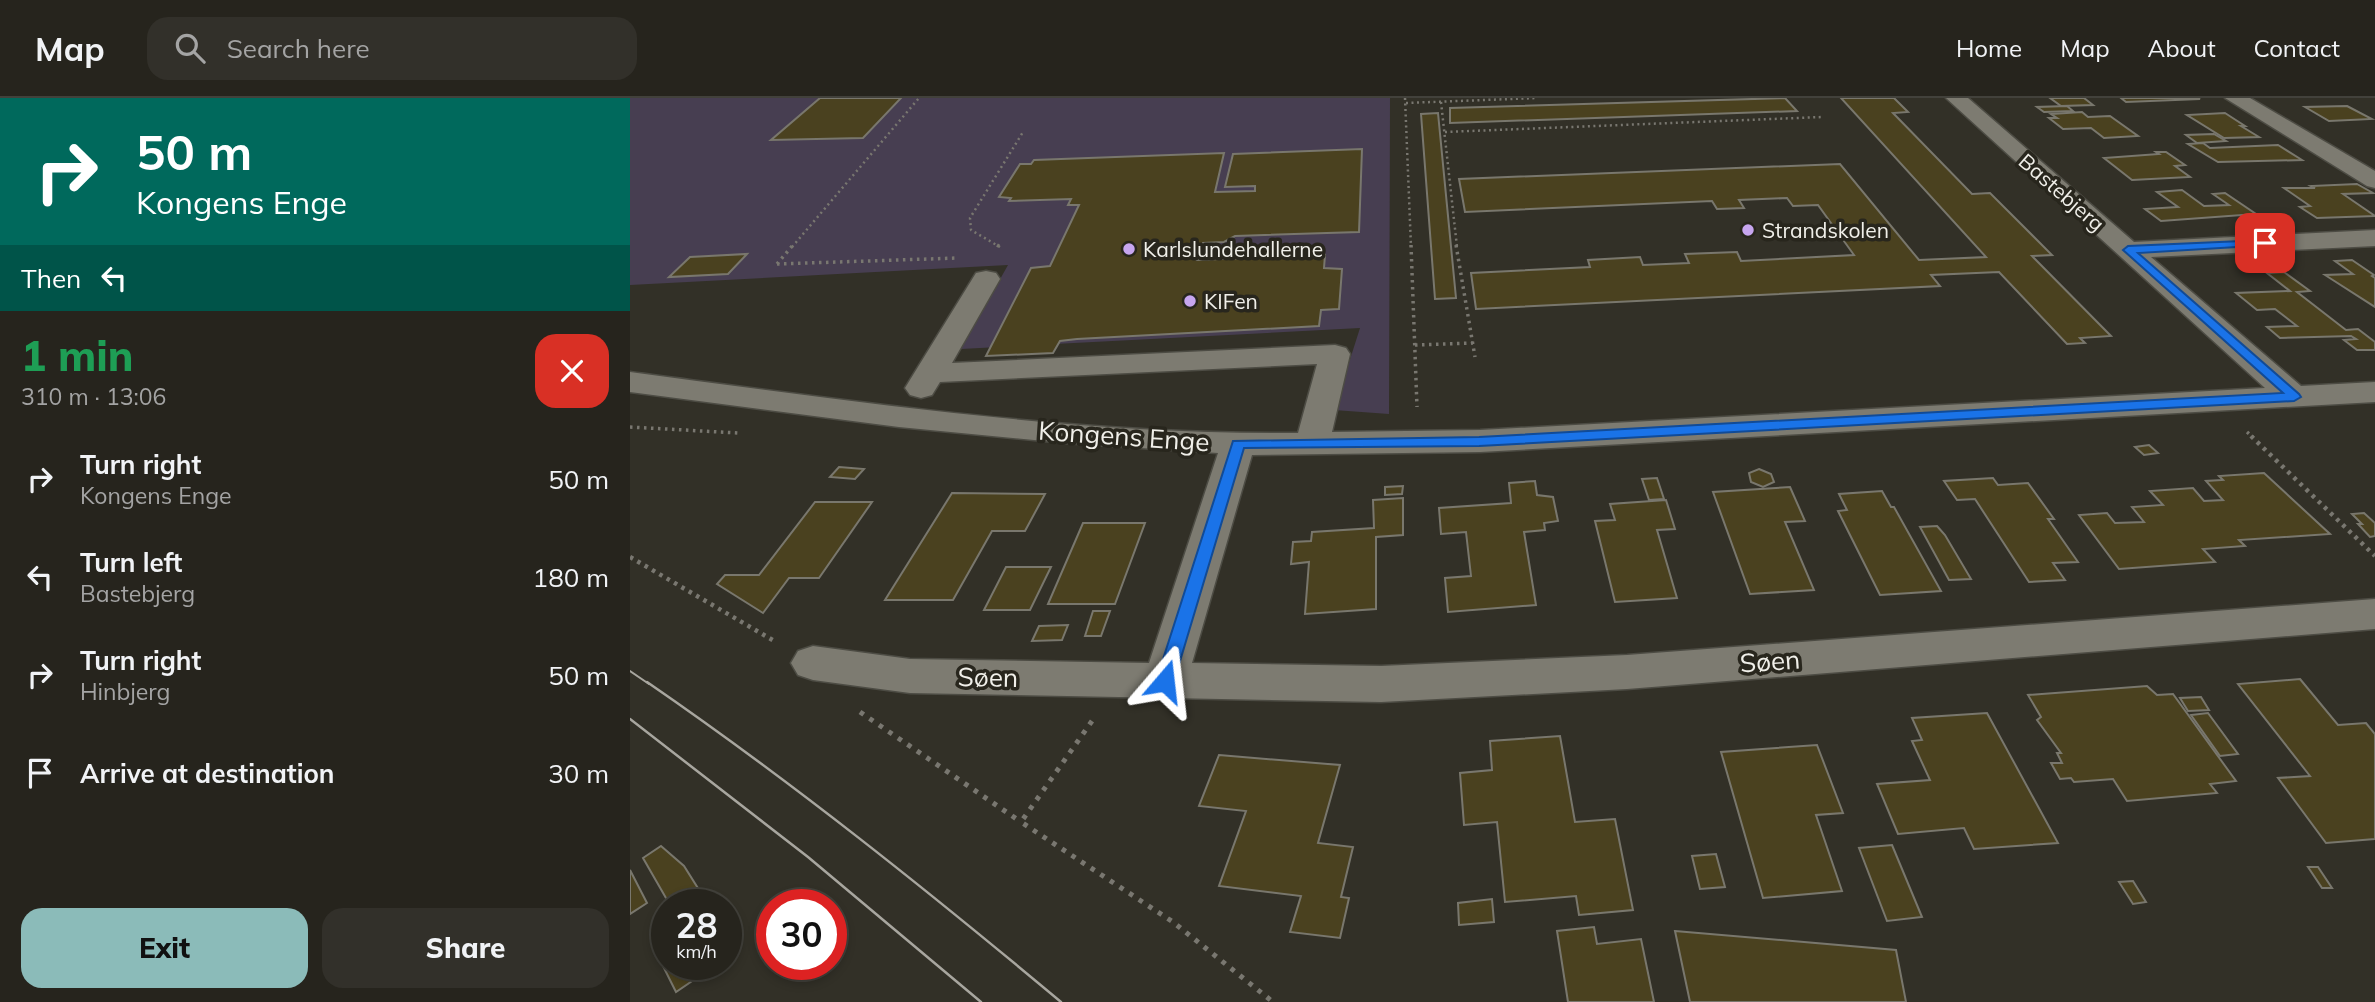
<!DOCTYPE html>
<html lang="en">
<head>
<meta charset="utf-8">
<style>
  body { margin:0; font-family:Mulish,sans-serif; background:#32302a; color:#f1f3f6; height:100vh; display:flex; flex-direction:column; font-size:26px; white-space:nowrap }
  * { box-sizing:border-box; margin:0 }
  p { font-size:23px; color:#a4a4a4 }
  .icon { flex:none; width:38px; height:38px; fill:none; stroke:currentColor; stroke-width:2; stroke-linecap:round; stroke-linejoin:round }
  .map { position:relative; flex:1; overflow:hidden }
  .side { display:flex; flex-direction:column; background:#26241d; width:630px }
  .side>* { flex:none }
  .banner { background:#00695c; color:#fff; overflow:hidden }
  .speed { position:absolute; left:21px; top:791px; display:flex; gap:14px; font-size:35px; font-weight:700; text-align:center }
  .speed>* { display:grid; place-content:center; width:91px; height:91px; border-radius:50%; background:#26241d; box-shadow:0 4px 10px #0003,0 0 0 2px #42413b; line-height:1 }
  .speed small { font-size:18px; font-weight:400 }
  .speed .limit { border:10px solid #d22; background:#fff; color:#111 }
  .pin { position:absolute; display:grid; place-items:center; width:60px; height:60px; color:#fff; margin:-30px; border-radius:14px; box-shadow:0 4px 10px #0006 }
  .me { position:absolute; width:77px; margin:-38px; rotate:17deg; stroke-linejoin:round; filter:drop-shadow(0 0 5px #0008) }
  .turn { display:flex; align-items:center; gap:24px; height:147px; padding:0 21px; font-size:32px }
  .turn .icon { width:91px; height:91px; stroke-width:2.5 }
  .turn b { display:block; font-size:49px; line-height:60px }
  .then { display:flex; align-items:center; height:66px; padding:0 21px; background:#0003; gap:14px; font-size:26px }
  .round { display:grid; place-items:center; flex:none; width:74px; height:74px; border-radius:21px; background:#32302a }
  .head { display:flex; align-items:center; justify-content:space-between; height:119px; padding:0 21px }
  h1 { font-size:42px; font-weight:800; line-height:52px; color:#1e9e55 }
  .action { display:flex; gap:14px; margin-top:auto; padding:14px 21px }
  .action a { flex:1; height:80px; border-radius:21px; background:#8bbbb9; color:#111; font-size:28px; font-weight:800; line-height:80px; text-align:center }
  .action a+a { background:#32302a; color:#f1f3f6 }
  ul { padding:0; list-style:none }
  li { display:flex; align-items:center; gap:21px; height:98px; padding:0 21px }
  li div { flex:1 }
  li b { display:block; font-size:26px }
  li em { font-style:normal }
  header { display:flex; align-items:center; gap:42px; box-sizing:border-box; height:98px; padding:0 35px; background:#26241d; border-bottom:2px solid #42413b }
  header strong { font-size:33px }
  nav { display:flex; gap:38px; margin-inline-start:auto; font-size:24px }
  .search { width:490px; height:63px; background:#32302a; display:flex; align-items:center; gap:18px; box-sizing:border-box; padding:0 24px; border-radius:21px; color:#a4a4a4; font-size:26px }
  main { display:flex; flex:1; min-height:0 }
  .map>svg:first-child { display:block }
  .green { fill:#473e51 }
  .building { fill:#4a411f; stroke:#79776d; stroke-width:2 }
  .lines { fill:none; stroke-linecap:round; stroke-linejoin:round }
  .minor-casing { stroke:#4d4c44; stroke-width:3 }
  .path-far3 { stroke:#797770; stroke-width:2.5; stroke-dasharray:2 3.5; stroke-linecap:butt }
  .path-far2 { stroke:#797770; stroke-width:3.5; stroke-dasharray:2.5 4.5; stroke-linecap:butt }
  .path-far1 { stroke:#797770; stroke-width:4.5; stroke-dasharray:3.5 5; stroke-linecap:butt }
  .path { stroke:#797770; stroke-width:5; stroke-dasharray:4.5 7; stroke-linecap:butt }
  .minor { fill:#7d7b71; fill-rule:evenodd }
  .tram-far1 { stroke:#a8a69f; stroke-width:2 }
  .tram { stroke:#a8a69f; stroke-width:2.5 }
  .route { fill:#1a73e8; stroke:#114b97; stroke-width:2 }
  .poi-dot { fill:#c7a6ef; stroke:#28261d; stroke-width:2.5 }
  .labels { text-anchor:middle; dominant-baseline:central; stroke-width:7; stroke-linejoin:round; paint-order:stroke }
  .far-street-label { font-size:21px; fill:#f0efe9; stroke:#28261d }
  .far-poi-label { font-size:21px; fill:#f0efe9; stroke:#28261d; text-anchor:start }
  .street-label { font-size:26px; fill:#f0efe9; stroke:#28261d }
</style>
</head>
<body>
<header>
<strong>Map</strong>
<div class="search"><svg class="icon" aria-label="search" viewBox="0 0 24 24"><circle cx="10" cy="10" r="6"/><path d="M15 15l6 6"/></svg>Search here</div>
<nav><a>Home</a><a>Map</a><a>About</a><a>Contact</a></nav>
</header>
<main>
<section class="side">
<div class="banner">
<div class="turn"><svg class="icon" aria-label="right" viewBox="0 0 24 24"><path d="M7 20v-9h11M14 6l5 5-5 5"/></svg><div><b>50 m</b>Kongens Enge</div></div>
<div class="then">Then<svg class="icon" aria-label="left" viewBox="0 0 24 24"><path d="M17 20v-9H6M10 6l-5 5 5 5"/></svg></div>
</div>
<div class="head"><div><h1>1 min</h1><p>310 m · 13:06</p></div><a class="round" style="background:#d93025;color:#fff"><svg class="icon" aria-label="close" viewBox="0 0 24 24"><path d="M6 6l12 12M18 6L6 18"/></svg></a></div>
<ul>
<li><svg class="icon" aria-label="right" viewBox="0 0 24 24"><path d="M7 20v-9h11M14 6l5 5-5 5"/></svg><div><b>Turn right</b><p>Kongens Enge</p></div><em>50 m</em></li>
<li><svg class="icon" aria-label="left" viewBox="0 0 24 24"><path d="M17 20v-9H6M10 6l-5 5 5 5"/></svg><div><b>Turn left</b><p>Bastebjerg</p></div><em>180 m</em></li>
<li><svg class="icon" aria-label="right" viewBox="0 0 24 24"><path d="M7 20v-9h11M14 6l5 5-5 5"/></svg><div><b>Turn right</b><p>Hinbjerg</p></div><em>50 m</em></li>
<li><svg class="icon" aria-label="arrive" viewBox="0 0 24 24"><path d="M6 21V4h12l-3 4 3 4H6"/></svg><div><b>Arrive at destination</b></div><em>30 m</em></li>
</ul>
<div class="action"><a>Exit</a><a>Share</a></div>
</section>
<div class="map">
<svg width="1745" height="904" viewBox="0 0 1745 904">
  <rect width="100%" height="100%" fill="#323027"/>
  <polygon class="green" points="0,0 760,0 759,316 704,312 730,230 331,251 378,167 0,187"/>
  <g class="building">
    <polygon points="190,0 271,0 233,40 141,42"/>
    <polygon points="1155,0 1167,13 820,25 820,10"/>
    <polygon points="1211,0 1264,0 1278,14 1263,15 1342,96 1360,95 1422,157 1402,158 1481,238 1450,240 1455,245 1437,246 1369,174 1301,177 1310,188 846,211 841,175 960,169 958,162 1010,159 1013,167 1059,165 1055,156 1107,154 1111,163 1224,157 1188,107 1163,108 1157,100 1109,102 1114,110 1087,111 1082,103 835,114 829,81 1210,66 1289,162 1356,159"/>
    <polygon points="1420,0 1454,0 1463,7 1431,8"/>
    <polygon points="1491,0 1568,0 1570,1 1496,4"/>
    <polygon points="1437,8 1443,13 1414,14 1407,9"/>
    <polygon points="1717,8 1742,21 1699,23 1675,9"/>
    <polygon points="1452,14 1458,19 1480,18 1508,38 1474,40 1461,30 1433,31 1419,20 1427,20 1421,16"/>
    <polygon points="808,15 826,200 805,201 791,16"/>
    <polygon points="1595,15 1615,28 1611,28 1629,39 1594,40 1557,17"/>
    <polygon points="1584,36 1596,43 1567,45 1556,37"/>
    <polygon points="1573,45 1580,50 1648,47 1672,62 1588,64 1558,46"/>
    <polygon points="732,51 729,134 605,138 594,144 573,145 567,162 695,157 694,170 712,171 709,211 691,212 689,228 447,241 430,243 423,255 356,258 401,170 420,168 449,107 438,107 441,101 379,103 381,100 369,99 390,66 401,66 404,62 594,55 585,94 625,93 625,88 595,89 603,56"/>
    <polygon points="1526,54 1536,54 1555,67 1545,68 1560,79 1502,82 1474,60 1529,56"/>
    <polygon points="1727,86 1743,95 1713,96 1745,118 1687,120 1670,109 1680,108 1654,90 1685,90 1681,88"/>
    <polygon points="1552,92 1574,108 1599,107 1583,96 1595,95 1626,116 1531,123 1515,111 1548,109 1527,94"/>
    <polygon points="117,156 98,176 39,179 60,159"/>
    <polygon points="1722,162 1744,177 1742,178 1745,180 1745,209 1695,177 1723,176 1705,163"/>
    <polygon points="1654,174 1680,193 1667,194 1716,232 1728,231 1745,244 1745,252 1727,252 1714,242 1726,241 1721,238 1650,240 1637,229 1667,228 1645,211 1627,212 1606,195 1660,193 1637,175"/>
    <polygon points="1519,347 1528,355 1514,357 1505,349"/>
    <polygon points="209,369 234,371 225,381 200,379"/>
    <polygon points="1129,371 1141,376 1144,384 1133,389 1121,384 1119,375"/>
    <polygon points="1634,375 1700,436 1609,442 1615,448 1573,451 1585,464 1489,471 1449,417 1477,415 1485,425 1514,424 1502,409 1533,407 1520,393 1563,390 1574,403 1593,402 1576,383 1593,382 1589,378"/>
    <polygon points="1027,380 1034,401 1019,402 1012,381"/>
    <polygon points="1363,380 1368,387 1398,385 1424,421 1418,421 1448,464 1423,465 1435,482 1399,484 1345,401 1327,402 1314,383"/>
    <polygon points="905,383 907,397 923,399 928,423 914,425 915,432 894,434 906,507 818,514 815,480 841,478 836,434 811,436 809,410 881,405 879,385"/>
    <polygon points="773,388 772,396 755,397 755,389"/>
    <polygon points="1160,389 1175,423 1155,424 1184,492 1120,496 1083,394"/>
    <polygon points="1252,393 1261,409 1264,409 1311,493 1250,497 1208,413 1217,412 1209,396"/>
    <polygon points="322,395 415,396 395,433 362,433 323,502 255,502"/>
    <polygon points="773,400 773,437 746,439 746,511 675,516 679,464 661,466 663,444 681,443 682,434 744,430 743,402"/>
    <polygon points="1036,402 1045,431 1027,432 1047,500 985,504 965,423 985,422 980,406"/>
    <polygon points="185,404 242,404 189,480 159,480 133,515 87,486 95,477 129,477"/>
    <polygon points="1734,415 1745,425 1745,438 1740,439 1728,426 1732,426 1722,416"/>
    <polygon points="453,425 515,425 485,506 418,506"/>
    <polygon points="1307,428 1315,437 1341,481 1319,482 1290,429"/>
    <polygon points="376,469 421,469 400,512 354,512"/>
    <polygon points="463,513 480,513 471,538 455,538"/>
    <polygon points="438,527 432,542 402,543 409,528"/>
    <polygon points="1670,581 1708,627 1736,625 1745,636 1745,741 1696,745 1648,680 1680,678 1608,586"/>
    <polygon points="1517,588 1527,597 1543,596 1606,683 1580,686 1587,695 1497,703 1483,681 1444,684 1441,680 1430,681 1421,665 1432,665 1427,655 1431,655 1407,622 1411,619 1398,597"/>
    <polygon points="1571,599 1579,612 1558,613 1550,600"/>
    <polygon points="1357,615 1428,745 1344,751 1334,730 1268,736 1247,686 1300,682 1282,643 1292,642 1282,620"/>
    <polygon points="1578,615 1608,656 1590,658 1561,617"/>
    <polygon points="930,638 945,724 985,721 1003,812 949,817 946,798 875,804 867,724 834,727 830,675 862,672 860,643"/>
    <polygon points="1187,647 1213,715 1186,717 1212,793 1133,800 1091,654"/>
    <polygon points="589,657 710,667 688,745 723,749 711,799 719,800 710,840 660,834 671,798 589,788 616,713 569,708"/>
    <polygon points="1262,747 1292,819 1257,823 1229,750"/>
    <polygon points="31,748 54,768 76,803 70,807 40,807 13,760"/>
    <polygon points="1086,756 1095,789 1070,791 1062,758"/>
    <polygon points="1678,769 1688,769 1702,790 1692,790"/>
    <polygon points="0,772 17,805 0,816"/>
    <polygon points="1503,783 1516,804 1503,806 1489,784"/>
    <polygon points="862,801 864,824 829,827 828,805"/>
    <polygon points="964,829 967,846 1011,841 1024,904 938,904 927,833"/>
    <polygon points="1045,833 1266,852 1276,904 1060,904"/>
    <polygon points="37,837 37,866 87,866 46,894 30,862 36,857 30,842"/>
  </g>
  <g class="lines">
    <defs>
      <g id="minor">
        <path d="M1316 0H1338L1504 144 1745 132V148L1521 159 1671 288 1745 284V304L850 354 622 357 562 565 751 568 997 557 1745 501V531L997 591 751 604 280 595 183 582 168 577 161 565 168 553 183 548 280 561 519 565 588 355 435 345 269 329 0 294V274C221 303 445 337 668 335L687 266 310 284 302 297 291 300 280 297 275 290 346 175 356 173 366 175 370 181 322 265 705 247 716 250 720 256 702 334 850 332 1635 290Z"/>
        <polygon points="1595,0 1620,0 1745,73 1745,90 1737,88"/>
      </g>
    </defs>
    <use href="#minor" class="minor-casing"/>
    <g class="path-far3">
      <polyline points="775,0 781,149"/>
      <polyline points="811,4 827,149"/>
      <polyline points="776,5 907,0"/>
      <polyline points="815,34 1192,19"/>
      <polyline points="162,149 289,0"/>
      <polyline points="370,149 341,132 340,120 393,34"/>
    </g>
    <g class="path-far2">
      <polyline points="367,147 372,150"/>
      <polyline points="781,147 787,309"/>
      <polyline points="826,147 845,259"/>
      <polyline points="147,166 328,160"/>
      <polyline points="147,166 163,147"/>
      <polyline points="785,247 843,245"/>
      <polyline points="0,329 108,335"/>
      <polyline points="1617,334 1623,339"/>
    </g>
    <g class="path-far1">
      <polyline points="1621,338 1745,458"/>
      <polyline points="0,459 146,544"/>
    </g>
    <g class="path">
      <polyline points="230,614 391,724"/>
      <polyline points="462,623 391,724 543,824 643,904"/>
    </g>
    <use href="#minor" class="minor"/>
    <polyline class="tram-far1" points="0,573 19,586"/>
    <g class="tram">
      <path d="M17 584C161 683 297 792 431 904"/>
      <polyline points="0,621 178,759 351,904"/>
    </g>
  </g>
  <polygon class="route" points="1635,142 1639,143 1639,147 1508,155 1669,296 1671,299 1664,303 849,348 614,350 544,583 541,588 535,590 528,588 526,583 603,343 849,339 1653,295 1493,152 1498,148"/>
  <g class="poi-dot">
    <circle cx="1118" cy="132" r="7"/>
    <circle cx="499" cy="151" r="7"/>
    <circle cx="560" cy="203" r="7"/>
  </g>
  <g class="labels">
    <g class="far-street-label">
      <text transform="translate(1432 94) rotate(41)">Bastebjerg</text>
    </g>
    <g class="far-poi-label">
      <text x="1132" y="132">Strandskolen</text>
      <text x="513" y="151">Karlslundehallerne</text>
      <text x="574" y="203">KIFen</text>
    </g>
    <g class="street-label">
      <text transform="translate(494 338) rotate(4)">Kongens Enge</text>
      <text transform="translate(1140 563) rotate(-4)">Søen</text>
      <text transform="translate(358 579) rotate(1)">Søen</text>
    </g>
  </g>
</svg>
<div class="speed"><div>28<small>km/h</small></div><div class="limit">30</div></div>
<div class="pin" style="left:1635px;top:145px;background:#d93025"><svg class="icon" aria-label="arrive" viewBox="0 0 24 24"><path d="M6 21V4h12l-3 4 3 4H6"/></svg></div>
<svg class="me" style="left:535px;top:583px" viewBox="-20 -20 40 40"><path d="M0-17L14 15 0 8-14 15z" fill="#1a73e8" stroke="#fff" stroke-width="4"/></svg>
</div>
</main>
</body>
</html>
